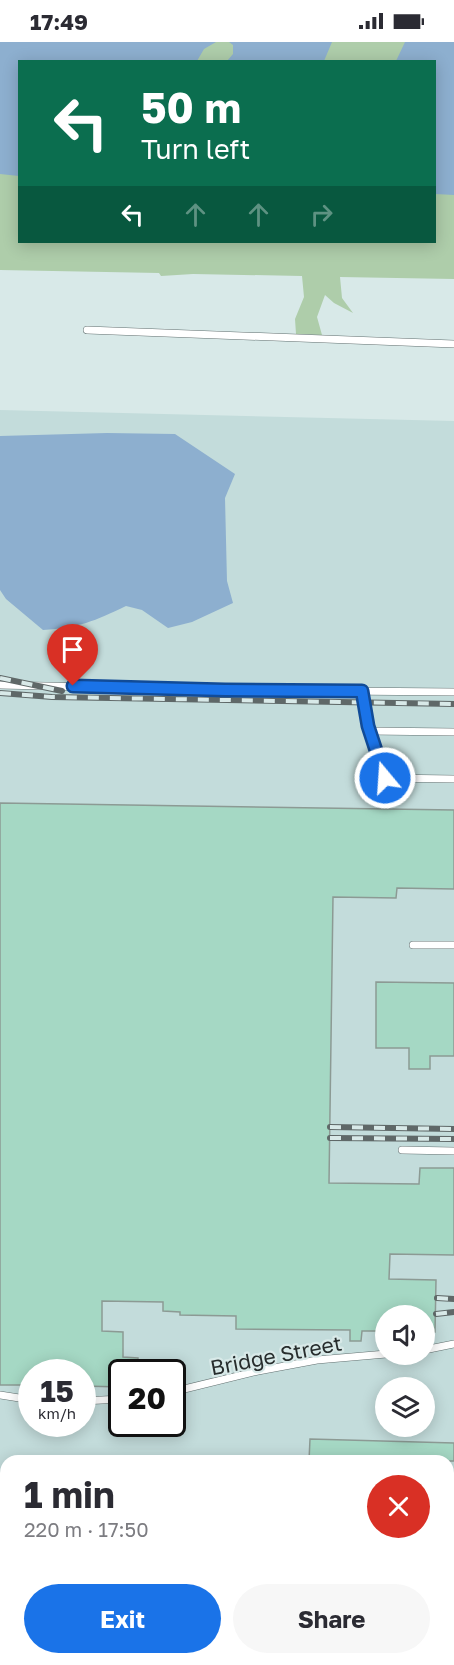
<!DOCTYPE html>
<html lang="en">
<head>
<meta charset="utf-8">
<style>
  body { margin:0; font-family:"Golos Text",sans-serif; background:#f7f7f7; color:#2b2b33; height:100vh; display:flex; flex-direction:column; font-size:22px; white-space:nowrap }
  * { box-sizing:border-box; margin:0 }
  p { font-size:20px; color:#7c7c81 }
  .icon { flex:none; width:33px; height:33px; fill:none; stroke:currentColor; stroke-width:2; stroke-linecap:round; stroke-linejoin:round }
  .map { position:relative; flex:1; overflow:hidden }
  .panel { position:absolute; left:0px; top:1413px; width:454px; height:210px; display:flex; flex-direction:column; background:#fff; border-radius:18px 18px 0 0; box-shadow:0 3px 15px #0003 }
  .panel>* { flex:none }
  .guide { position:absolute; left:18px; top:18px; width:418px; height:183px; border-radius:0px; box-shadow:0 3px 15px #0003; background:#0b6e4f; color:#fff; overflow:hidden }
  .tools { position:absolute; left:375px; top:1263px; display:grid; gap:12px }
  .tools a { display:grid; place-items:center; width:60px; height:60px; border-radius:50%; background:#fff; box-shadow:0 3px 15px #0003; font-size:30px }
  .speed { position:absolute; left:18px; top:1317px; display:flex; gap:12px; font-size:30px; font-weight:700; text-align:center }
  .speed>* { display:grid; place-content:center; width:78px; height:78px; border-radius:50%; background:#fff; box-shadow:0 3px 15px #0003; line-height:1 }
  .speed small { font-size:15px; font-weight:400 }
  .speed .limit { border:3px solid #111; border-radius:9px; background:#fff; color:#111 }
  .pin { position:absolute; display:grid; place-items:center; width:51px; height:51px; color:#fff; margin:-62px -26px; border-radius:50% 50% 50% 0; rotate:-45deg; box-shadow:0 0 6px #0007 }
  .pin .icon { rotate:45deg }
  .me { position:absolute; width:66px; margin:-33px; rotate:342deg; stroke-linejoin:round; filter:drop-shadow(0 0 4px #0008) }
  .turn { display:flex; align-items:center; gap:21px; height:126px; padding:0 24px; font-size:27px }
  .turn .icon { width:78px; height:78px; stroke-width:2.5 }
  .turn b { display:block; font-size:42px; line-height:51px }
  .lanes { display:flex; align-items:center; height:57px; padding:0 24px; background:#0003; justify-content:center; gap:30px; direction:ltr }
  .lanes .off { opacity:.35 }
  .round { display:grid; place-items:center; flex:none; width:63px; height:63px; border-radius:32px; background:#f7f7f7 }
  .head { display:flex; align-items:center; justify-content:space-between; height:102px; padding:0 24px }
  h1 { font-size:36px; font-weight:700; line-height:45px }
  .cta { display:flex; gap:12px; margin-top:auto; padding:12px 24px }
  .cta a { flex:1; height:69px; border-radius:36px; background:#1a73e8; color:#fff; font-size:24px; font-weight:700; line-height:69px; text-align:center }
  .cta a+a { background:#f7f7f7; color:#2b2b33 }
  .status { display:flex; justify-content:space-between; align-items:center; height:42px; padding:0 30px; background:#fff; direction:ltr }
  .status svg { height:16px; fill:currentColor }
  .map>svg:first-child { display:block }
  .built { fill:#c3dcdb; fill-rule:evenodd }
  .green { fill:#aecdaa; fill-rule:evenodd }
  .water { fill:#8dafcf }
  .building { fill:#a5d8c4; stroke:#8c9a94; stroke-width:1.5 }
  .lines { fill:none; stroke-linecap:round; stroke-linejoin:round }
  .service-casing { stroke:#627070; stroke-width:8 }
  .service { stroke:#fff; stroke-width:7 }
  .rail-casing { stroke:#5f6868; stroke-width:6 }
  .rail { stroke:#d8e9e8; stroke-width:4; stroke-dasharray:11; stroke-linecap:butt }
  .route-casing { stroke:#114b97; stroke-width:15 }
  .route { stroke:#1a73e8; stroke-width:10 }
  .labels { text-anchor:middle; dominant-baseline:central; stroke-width:4.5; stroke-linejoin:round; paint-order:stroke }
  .street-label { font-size:21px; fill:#272d2d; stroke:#d8e9e8 }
</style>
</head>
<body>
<div class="status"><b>17:49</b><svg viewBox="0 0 49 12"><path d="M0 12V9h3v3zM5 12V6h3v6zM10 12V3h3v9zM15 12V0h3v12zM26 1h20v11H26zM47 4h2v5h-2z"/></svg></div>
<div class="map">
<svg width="454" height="1623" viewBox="0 0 454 1623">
  <rect width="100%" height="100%" fill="#d8e9e8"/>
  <path class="built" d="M0 368 454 379V1623H0ZM386 1274H424V1312H386ZM32 1330H82V1382H32ZM122 1330H172V1382H122ZM386 1346H424V1384H386ZM6 1419H448V1617H6Z"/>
  <path class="green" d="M0 0H454V237L340 235 342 256 353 271 334 261 325 253 317 275 322 293 296 292 295 277 304 255 302 234 193 232 161 234 159 231 0 228ZM20 20H435V200H20Z"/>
  <g class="water">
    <polygon points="0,0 216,0 204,7 197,19 20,20 19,134 0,132"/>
    <polygon points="229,0 332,0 324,19 227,19 233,12 233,3"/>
    <polygon points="405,0 454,0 454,153 435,152 435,20 396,19"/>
    <path d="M107 391 175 392 235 432 225 456 227 539 233 561 192 580 168 586 142 568 126 564C95 579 78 586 43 588L6 557 0 548V394Z"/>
  </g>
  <g class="building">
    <polygon points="0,761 454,768 454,847 397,846 396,856 333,855 329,1141 419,1142 420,1126 454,1126 454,1213 390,1212 389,1237 436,1238 435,1290 424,1290 424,1274 386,1274 386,1289 362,1289 361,1299 350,1299 350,1288 236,1287 236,1274 180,1273 180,1270 163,1269 163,1260 102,1259 102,1289 123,1290 123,1315 138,1316 137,1330 122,1330 122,1345 82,1344 82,1330 32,1330 32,1343 0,1343"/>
    <polygon points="376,940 454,941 454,1014 430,1014 430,1027 409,1027 409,1006 376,1006"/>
    <polygon points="310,1397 454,1401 454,1419 309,1419"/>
  </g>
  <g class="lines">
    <defs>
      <g id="service">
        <polyline points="87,288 454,302"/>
        <polyline points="0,643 225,648 454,650"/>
        <polyline points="362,649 368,685 385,736 454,737"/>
        <polyline points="370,689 454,690"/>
        <polyline points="413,903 454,903"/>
        <polyline points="402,1108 454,1109"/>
        <polyline points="424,1308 454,1302"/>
        <polyline points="172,1350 258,1329 317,1318 386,1312"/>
        <polyline points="0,1353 32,1358"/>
        <polyline points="82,1359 122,1357"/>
        <polyline points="452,1623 454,1620"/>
      </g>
    </defs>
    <use href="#service" class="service-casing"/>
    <use href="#service" class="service"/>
    <defs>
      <g id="rail">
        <polyline points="0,636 62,649"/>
        <polyline points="0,651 52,655 454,662"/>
        <polyline points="330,1085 454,1087"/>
        <polyline points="330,1096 454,1097"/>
        <polyline points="437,1256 454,1257"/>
        <polyline points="436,1272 454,1270"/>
      </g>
    </defs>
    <use href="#rail" class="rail-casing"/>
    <use href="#rail" class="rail"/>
  </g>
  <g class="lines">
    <defs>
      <polyline id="route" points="73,644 225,648 362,649 368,684 385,736"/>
    </defs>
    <use href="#route" class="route-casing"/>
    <use href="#route" class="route"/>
  </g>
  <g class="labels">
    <g class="street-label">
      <text transform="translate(276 1313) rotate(-11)">Bridge Street</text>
    </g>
  </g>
</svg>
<div class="tools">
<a><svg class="icon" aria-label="sound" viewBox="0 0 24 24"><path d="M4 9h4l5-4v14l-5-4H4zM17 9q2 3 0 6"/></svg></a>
<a><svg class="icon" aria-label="layers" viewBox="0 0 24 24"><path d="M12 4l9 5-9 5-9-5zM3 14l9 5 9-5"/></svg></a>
</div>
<div class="speed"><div>15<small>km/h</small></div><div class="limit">20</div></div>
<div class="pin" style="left:73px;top:644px;background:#d93025"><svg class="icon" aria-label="arrive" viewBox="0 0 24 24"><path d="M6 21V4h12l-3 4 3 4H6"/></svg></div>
<svg class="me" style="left:385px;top:736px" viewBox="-20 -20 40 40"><circle r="17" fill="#1a73e8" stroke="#fff" stroke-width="3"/><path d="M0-11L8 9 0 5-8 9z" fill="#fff"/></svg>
<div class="guide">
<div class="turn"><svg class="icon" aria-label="left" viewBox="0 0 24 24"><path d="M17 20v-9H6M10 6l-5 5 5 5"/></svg><div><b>50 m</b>Turn left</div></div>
<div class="lanes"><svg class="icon" aria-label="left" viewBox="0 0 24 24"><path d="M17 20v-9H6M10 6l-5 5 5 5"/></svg><svg class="icon off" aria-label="ahead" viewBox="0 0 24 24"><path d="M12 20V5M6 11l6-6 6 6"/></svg><svg class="icon off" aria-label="ahead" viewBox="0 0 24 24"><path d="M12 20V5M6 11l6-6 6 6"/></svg><svg class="icon off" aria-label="right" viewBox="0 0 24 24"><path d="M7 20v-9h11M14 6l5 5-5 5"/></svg></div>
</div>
<section class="panel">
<div class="head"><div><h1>1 min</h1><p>220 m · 17:50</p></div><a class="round" style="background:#d93025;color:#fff"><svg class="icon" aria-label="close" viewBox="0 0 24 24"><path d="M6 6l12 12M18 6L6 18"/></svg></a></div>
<div class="cta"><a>Exit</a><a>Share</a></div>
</section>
</div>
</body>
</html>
